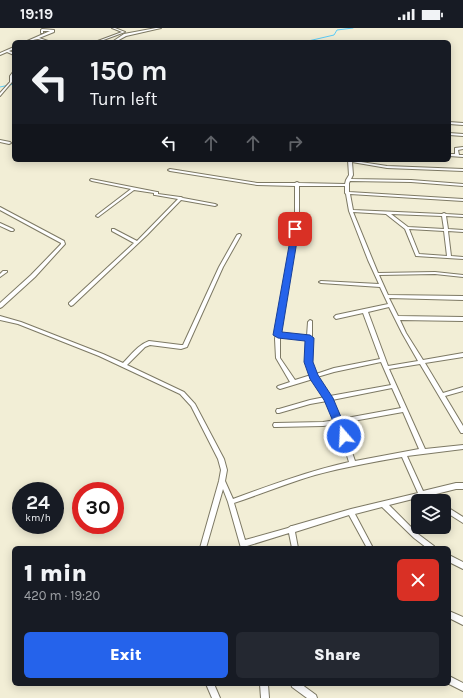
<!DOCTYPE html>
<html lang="en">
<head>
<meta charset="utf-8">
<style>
  body { margin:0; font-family:Karla,sans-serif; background:#242831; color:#f1f3f6; height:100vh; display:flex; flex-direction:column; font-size:15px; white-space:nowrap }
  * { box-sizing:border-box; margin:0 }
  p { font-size:13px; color:#9ea1a6 }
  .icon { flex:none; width:22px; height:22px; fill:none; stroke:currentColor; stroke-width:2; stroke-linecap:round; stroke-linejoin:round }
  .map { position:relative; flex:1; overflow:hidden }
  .details { position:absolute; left:12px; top:518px; width:439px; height:140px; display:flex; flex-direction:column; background:#171b24; border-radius:6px; box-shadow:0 2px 10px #0003 }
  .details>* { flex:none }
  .guide { position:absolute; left:12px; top:12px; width:439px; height:122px; border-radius:6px; box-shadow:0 2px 10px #0003; background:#171b24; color:#f1f3f6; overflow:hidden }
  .fabs { position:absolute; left:411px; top:466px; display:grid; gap:8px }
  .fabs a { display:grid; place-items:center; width:40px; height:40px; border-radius:6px; background:#171b24; box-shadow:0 2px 10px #0003; font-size:20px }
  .speed { position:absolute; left:12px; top:454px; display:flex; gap:8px; font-size:20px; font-weight:700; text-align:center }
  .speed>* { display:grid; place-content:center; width:52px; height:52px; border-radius:50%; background:#171b24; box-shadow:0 2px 10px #0003; line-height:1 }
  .speed small { font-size:10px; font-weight:400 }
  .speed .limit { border:6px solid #d22; background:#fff; color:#111 }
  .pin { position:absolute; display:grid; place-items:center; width:34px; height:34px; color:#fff; margin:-17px; border-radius:8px; box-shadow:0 2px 6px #0006 }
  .me { position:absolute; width:44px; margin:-22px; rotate:341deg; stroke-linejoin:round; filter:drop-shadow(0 0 3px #0008) }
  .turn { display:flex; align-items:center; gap:14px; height:84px; padding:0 12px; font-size:18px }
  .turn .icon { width:52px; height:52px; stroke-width:2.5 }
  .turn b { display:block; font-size:28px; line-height:34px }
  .lanes { display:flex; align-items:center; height:38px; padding:0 12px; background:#0003; justify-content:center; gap:20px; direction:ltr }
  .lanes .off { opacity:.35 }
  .round { display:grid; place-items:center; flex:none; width:42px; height:42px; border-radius:6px; background:#242831 }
  .headline { display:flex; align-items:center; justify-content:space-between; height:68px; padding:0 12px }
  h1 { font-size:24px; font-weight:800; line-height:30px }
  .action { display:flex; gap:8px; margin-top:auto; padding:8px 12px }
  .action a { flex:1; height:46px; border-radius:6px; background:#2563eb; color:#fff; font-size:16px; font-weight:800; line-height:46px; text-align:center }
  .action a+a { background:#242831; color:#f1f3f6 }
  .status { display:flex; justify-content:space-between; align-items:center; height:28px; padding:0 20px; background:#171b24; direction:ltr }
  .status svg { height:11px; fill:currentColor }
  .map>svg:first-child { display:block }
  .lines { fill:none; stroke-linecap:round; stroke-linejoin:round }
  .stream { stroke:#5ccdf9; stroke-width:1 }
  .minor-casing { stroke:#7d7964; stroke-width:2 }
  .minor { fill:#fff; fill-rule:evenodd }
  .route { fill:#2563eb; stroke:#184099 }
</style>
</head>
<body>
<div class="status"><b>19:19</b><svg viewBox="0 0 49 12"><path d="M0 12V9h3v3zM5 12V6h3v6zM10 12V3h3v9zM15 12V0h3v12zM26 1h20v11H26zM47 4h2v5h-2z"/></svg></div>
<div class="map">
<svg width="463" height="670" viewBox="0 0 463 670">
  <rect width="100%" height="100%" fill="#f2eed6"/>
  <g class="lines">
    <g class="stream">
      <polyline points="304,14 334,7 337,2 353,0"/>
      <polyline points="0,59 14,56"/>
    </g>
    <defs>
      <g id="minor">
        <polygon points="112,0 115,0 125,4 98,14 95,14 122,4"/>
        <polygon points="156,0 161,0 126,8 115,14 112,14 124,6"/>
        <path d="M42 1 54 2V4L39 10 51 14C46 14 43 12 38 11 34 11 29 14 25 14L50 3H43V5H41V2Z"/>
        <polygon points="14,19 14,21 9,23 14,25 14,27 7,24 0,27 0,25"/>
        <polygon points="13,44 14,44 14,47 12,48 12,54 0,68 0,65 10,54 10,48"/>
        <polygon points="449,94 463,95 463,97 449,96"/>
        <polygon points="449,105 463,106 463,108 449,107"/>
        <polygon points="0,112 10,114 11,115 9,116 0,114"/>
        <polygon points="463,119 463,121 458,122 459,127 463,127 463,129 449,128 449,126 455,126 455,120"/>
        <path d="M348 132 387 138 463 141V143L387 140 352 134 353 147 351 151 411 152 463 156V158L411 154 350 153 349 155V164L463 171V173L350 166 353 182 442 186 444 185 446 186 463 187V189L446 188 448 201 463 202V204L448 203 451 228 463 229V231L416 228 405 201 386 186 353 184 378 245 435 244 463 247V249L435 246 379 247 388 267 463 268V272L389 270 398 288 463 289V293L400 292 406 305 423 332 463 325V329L425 335 443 365 463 359V363L445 368 463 398V405H461L420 336 389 341 425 421 463 417V421L407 428 423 463 456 455H463V461H456L428 468 434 471 435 473H427L421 469 389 477 418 506 434 518 435 520H427L414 510 382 479 355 486 373 520H367L349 487 295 504 298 520H292L289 505 247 518V520H241L228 474 223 461 206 520H200L219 453 221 442 218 431 191 378 180 366 99 328 18 296 0 292V288L21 294 103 326 123 335C131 327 138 317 149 313L181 317H183L219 239 237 207 239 206H240L241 207 223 239 187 319 181 321 150 317 145 319 127 337 184 364 195 376 224 431 227 442 225 453 233 471C271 457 309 443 349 434L337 396 323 398 276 399H274L273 397 274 395H276L323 394 336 392 327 373 310 376 279 385H277L276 383 277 381H279L310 372 325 369 313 351 280 361 278 360 277 359 278 358 290 354 276 330 275 311 295 190V158L257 157 170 143 168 142 170 141 257 155H295L297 154 299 155 345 156 346 152 349 147ZM299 158H345V165L346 166 349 183 368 232 379 256 321 253 319 254 321 255 380 259 388 276 336 287 334 289 336 291 363 285 380 331 334 340 316 346 310 335 312 311V293L310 292 308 294 307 308 280 306 299 190ZM391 186 442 188 444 201 408 199ZM409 201 444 203 447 228 419 226ZM389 279 402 305 418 333 388 338 368 284ZM280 309 307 311 306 335 311 347 295 352 280 330ZM381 334 391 357 330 368 317 349 334 344ZM392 360 401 380 341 391 332 372ZM403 384 419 421 355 433 342 395ZM402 429 418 465 351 481 292 498H291L288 500 245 512 234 475C261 466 288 455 315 447 344 439 373 434 402 429Z"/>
        <polygon points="91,151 157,164 158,164 158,166 180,169 181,169 183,170 215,176 217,177 215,178 181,172 147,207 73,277 71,278 69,276 69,275 134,215 112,203 112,201 114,201 137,213 178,171 155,167 154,167 154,165 134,162 98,189 96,188 97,187 131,161 92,153 90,152"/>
        <polygon points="0,179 64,213 65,216 35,249 2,279 0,280 0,275 31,247 61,216 61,215 0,182"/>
        <polygon points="0,195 13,201 14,202 13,203 11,203 0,198"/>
        <polygon points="3,243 7,243 7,244 0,249 0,246"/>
        <polygon points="444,477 463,489 463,495 444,483"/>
        <polygon points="449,527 463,534 463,541 449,534"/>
        <polygon points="449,583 463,589 463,597 449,590"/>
        <polygon points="449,648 463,655 463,663 449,656"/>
        <polygon points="206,656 214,656 220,670 212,670"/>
        <polygon points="260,656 268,656 269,670 261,670"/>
        <polygon points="291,656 301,656 316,667 317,670 307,670 292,659"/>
      </g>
    </defs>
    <use href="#minor" class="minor-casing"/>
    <use href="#minor" class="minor"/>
  </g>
  <polygon class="route" points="295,198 299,201 282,304 310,307 314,310 313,334 318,347 333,370 349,408 344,412 340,410 324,372 310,351 304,334 305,313 278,310 273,307 292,201"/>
</svg>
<div class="fabs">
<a><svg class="icon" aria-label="layers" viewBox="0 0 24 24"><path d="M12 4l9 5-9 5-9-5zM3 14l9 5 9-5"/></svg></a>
</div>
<div class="speed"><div>24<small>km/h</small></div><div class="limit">30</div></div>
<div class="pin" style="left:295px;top:201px;background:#d93025"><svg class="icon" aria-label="arrive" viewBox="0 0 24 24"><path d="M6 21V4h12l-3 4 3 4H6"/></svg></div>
<svg class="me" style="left:344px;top:408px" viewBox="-20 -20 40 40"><circle r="17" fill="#2563eb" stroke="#fff" stroke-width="3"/><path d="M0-11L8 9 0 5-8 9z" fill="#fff"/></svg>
<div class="guide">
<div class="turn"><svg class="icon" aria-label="left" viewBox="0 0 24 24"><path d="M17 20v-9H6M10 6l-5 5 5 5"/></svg><div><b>150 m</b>Turn left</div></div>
<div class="lanes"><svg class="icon" aria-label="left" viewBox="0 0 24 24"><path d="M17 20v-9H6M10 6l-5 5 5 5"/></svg><svg class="icon off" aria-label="ahead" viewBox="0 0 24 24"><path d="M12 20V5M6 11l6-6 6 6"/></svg><svg class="icon off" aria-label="ahead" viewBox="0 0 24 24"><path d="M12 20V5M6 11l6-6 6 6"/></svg><svg class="icon off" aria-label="right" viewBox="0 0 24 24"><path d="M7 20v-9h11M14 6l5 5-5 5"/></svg></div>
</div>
<section class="details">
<div class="headline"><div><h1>1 min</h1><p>420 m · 19:20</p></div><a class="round" style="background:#d93025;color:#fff"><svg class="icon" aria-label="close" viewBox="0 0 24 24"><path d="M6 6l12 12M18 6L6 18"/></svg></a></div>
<div class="action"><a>Exit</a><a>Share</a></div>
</section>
</div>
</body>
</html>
